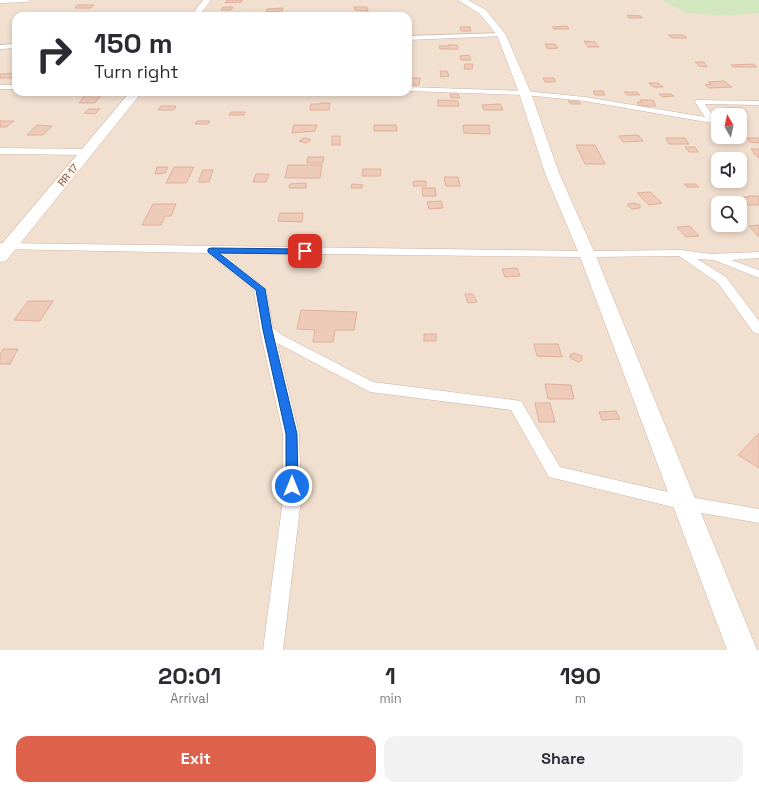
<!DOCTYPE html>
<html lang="en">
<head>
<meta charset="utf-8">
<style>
  body { margin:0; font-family:"Space Grotesk",sans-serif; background:#f2f2f3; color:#2b2b33; height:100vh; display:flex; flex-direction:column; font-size:15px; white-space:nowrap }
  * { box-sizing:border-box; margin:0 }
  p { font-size:13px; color:#7c7c81 }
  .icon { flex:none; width:22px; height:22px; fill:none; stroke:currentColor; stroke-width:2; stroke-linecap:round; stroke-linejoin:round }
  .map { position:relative; height:650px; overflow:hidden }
  .drawer { display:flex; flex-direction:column; background:#fff; flex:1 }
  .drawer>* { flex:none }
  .banner { position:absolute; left:12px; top:12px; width:400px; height:84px; border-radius:12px; box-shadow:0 2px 6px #0003; background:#fff; color:#2b2b33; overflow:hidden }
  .needle { width:26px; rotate:351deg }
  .controls { position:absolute; left:711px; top:108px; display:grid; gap:8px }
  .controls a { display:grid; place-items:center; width:36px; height:36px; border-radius:8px; background:#fff; box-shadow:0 2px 6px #0003; font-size:20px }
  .pin { position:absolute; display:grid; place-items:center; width:34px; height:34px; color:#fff; margin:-17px; border-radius:8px; box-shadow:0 2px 6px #0006 }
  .me { position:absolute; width:44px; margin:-22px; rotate:0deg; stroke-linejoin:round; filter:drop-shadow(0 0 3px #0008) }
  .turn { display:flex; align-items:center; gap:14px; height:84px; padding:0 16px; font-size:18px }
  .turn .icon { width:52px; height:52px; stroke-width:2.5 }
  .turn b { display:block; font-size:28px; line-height:34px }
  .eta { display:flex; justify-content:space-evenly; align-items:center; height:68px; text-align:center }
  .eta b { font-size:24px; font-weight:600; line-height:28px }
  .primary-button { display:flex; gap:8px; margin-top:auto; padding:8px 16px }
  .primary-button a { flex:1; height:46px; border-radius:12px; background:#de614b; color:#fff; font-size:16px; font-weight:600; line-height:46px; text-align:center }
  .primary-button a+a { background:#f2f2f3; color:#2b2b33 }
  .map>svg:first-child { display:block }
  .residential { fill:#f1dfcf; fill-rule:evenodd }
  .green { fill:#d2e6c0 }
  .building { fill:#eecab9; stroke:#e0b09b }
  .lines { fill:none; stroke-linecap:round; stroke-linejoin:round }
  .street-casing { stroke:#cab5a8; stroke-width:1 }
  .secondary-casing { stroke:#cfb6a8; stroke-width:1 }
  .street { fill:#fff; fill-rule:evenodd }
  .secondary { fill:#fff; fill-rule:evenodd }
  .route { fill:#1a73e8; stroke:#114b97 }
  .labels { text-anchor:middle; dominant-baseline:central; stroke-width:4; stroke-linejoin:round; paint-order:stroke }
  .far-street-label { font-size:10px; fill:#6f5449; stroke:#fef2e5 }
</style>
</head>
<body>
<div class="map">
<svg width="759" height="650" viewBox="0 0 759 650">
  <rect width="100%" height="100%" fill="#faeee0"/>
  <path class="residential" d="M0 0H661L686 13 725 16 759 13V650H0ZM16 16H408V92H16ZM718 115H740V137H718ZM718 159H740V181H718ZM718 203H740V225H718Z"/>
  <polygon class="green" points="661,0 759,0 759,13 725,16 686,13"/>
  <g class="building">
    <polygon points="227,0 243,0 241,2 225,3"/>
    <polygon points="77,5 94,5 91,8 75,8"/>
    <polygon points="223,7 233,7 231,10 221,10"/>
    <polygon points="354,7 367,7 368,11 355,10"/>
    <polygon points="283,8 282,11 266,12 267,9"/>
    <polygon points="627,15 641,16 642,18 629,18"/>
    <polygon points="567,26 569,29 554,29 552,27"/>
    <polygon points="460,27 470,27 471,31 461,31"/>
    <polygon points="668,35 683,35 687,38 672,38"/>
    <polygon points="584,41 595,42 599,47 588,47"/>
    <polygon points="545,44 555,44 558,48 548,49"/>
    <polygon points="448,45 457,45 458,49 440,49 439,46 449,46"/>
    <polygon points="469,55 471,60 461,60 460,56"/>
    <polygon points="695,62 704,62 707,67 699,66"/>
    <polygon points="465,64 473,64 472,69 464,69"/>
    <polygon points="753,64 757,67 733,67 731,65"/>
    <polygon points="440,71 447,71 449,76 441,77"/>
    <polygon points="16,73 15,78 0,78 0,74"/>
    <polygon points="408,78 420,78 419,85 408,85"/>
    <polygon points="543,78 554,78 555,82 545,82"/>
    <polygon points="724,81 732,87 710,88 705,85 711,84 708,82"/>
    <polygon points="649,83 658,83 663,87 653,87"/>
    <polygon points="593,91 603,91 605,95 595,95"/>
    <polygon points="624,92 637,92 640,95 627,95"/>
    <polygon points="450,94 458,94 460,98 451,98"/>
    <polygon points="659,94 671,94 674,96 662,97"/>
    <polygon points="85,95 101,95 95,103 79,103"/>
    <polygon points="438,100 458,101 459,106 438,106"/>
    <polygon points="640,100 653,100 656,106 639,106 637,102 642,102"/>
    <polygon points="568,101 578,101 581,104 571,104"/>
    <polygon points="320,103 330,103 329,110 310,110 311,104 319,104"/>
    <polygon points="500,104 503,110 484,110 482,105"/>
    <polygon points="161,106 176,106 174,110 158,110"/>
    <polygon points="724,108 741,108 746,112 728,112"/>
    <polygon points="89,109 100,109 95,114 84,113"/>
    <polygon points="231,112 245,112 244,115 229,115"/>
    <polygon points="0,121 14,121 6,127 0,127"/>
    <polygon points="197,121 210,121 208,124 195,124"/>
    <polygon points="37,125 52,126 43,135 27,135"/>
    <polygon points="294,125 317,125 315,131 292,133"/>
    <polygon points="374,125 396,125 397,131 374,131"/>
    <polygon points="463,125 489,125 490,134 464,133"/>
    <polygon points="638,135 643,141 623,142 619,136"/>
    <rect x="332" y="136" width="8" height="9"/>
    <polygon points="304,138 310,139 311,140 306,143 299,141"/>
    <polygon points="666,138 685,138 689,144 669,144"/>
    <polygon points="746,138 759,138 759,143 750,142"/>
    <polygon points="576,145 595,145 605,164 585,164"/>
    <polygon points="685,147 695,147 698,152 689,152"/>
    <polygon points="751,149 759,149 759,158 753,153 755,153"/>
    <polygon points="308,157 324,157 323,163 307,163"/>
    <polygon points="288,165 322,165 320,178 285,178"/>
    <polygon points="157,167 168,167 165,173 155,174"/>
    <polygon points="174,167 194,167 186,183 166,183"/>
    <polygon points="363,169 381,169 380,176 362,176"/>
    <polygon points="203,170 213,170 209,182 198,182"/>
    <polygon points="256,174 269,174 266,182 253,182"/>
    <polygon points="444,177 458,177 460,186 446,186"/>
    <polygon points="414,181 426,181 426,186 413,186"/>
    <polygon points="306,183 306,188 289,188 290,184"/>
    <polygon points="352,184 363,185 362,188 351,188"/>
    <polygon points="684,184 696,184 699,187 687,187"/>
    <polygon points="422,188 435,188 436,196 423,196"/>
    <polygon points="650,192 662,203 649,205 637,193"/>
    <polygon points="748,196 759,196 759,205 747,205 741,197 749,197"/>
    <polygon points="441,201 443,208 429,209 427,202"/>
    <polygon points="634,203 640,205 640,208 632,209 627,205 628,204"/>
    <polygon points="153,204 176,204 171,216 165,216 161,225 142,225"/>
    <polygon points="280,213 303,213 302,222 278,221"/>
    <polygon points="759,225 759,237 749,226"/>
    <polygon points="690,226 699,236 686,237 677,227"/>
    <polygon points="517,268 520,276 505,277 502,269"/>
    <polygon points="465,294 473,294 477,302 468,303"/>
    <polygon points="28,301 53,301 40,321 14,320"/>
    <polygon points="301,310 357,312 354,330 335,330 333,342 313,342 315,330 297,329"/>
    <rect x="424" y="334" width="12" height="7"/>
    <polygon points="534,344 558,344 562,357 537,356"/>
    <polygon points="3,349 18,349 10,364 0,364 0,355"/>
    <polygon points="574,353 582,356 582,360 579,362 570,358 570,355"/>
    <polygon points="545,384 571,385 574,399 548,399"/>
    <polygon points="535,403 550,403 555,422 539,422"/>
    <polygon points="616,411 620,419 602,420 599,412"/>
    <polygon points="759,433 759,468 738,455"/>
  </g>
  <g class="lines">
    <defs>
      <g id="street">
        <polygon points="501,33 504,35 503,36 408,40 408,36"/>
        <polygon points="16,44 16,48 0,49 0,45"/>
        <rect x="0" y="85" width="16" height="4"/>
        <polygon points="408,87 525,91 585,97 705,117 695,102 696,100 759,101 759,105 705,104 716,121 712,123 585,101 525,95 408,91"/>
        <polygon points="0,148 87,149 91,152 87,155 0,154"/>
        <polygon points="0,243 587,251 681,250 711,254 759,252 759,258 731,260 759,270 759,278 714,260 697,259 726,277 759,321 759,334 754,333 718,283 679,256 587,257 222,253 266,289 273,328 282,335 373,382 521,401 560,467 685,496 759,509 759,523 685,510 549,477 511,410 370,392 277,343 299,434 301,499 283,650 263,650 283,499 283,434 260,330 254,290 208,253 0,249"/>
      </g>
      <g id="secondary">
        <polygon points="0,0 31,0 27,2 0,3"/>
        <polygon points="203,0 211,0 199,16 191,16"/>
        <polygon points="458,0 468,0 486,10 506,35 531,93 559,173 595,254 757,650 727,650 579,254 545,173 519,93 497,35 480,14"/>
        <polygon points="130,92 142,92 6,261 0,262 0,246"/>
      </g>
    </defs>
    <use href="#street" class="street-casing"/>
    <use href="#secondary" class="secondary-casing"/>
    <use href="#street" class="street"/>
    <use href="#secondary" class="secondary"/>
  </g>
  <polygon class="route" points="211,248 305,249 309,251 305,254 219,253 265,289 272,330 297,434 298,486 296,489 292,490 288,489 286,486 286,434 263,330 256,290 208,252 208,249"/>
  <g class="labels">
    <g class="far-street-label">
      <text transform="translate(68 175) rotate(-50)">RR 17</text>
    </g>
  </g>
</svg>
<div class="controls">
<a><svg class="needle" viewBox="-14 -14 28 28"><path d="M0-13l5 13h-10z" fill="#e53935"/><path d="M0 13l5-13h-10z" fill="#7c7c81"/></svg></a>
<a><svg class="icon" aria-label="sound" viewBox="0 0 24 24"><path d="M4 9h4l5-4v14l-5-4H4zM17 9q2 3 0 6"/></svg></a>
<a><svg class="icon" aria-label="search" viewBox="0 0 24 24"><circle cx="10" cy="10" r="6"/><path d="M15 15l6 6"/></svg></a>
</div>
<div class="pin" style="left:305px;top:251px;background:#d93025"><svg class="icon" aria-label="arrive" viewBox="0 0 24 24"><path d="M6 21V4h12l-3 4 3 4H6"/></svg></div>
<svg class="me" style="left:292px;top:486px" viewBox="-20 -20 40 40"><circle r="17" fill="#1a73e8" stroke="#fff" stroke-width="3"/><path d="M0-11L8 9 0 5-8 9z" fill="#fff"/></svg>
<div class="banner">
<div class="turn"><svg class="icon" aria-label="right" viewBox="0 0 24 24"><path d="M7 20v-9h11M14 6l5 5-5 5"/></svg><div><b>150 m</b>Turn right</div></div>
</div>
</div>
<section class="drawer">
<div class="eta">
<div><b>20:01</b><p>Arrival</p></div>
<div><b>1</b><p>min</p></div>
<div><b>190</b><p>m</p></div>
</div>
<div class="primary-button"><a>Exit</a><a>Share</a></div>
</section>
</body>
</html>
